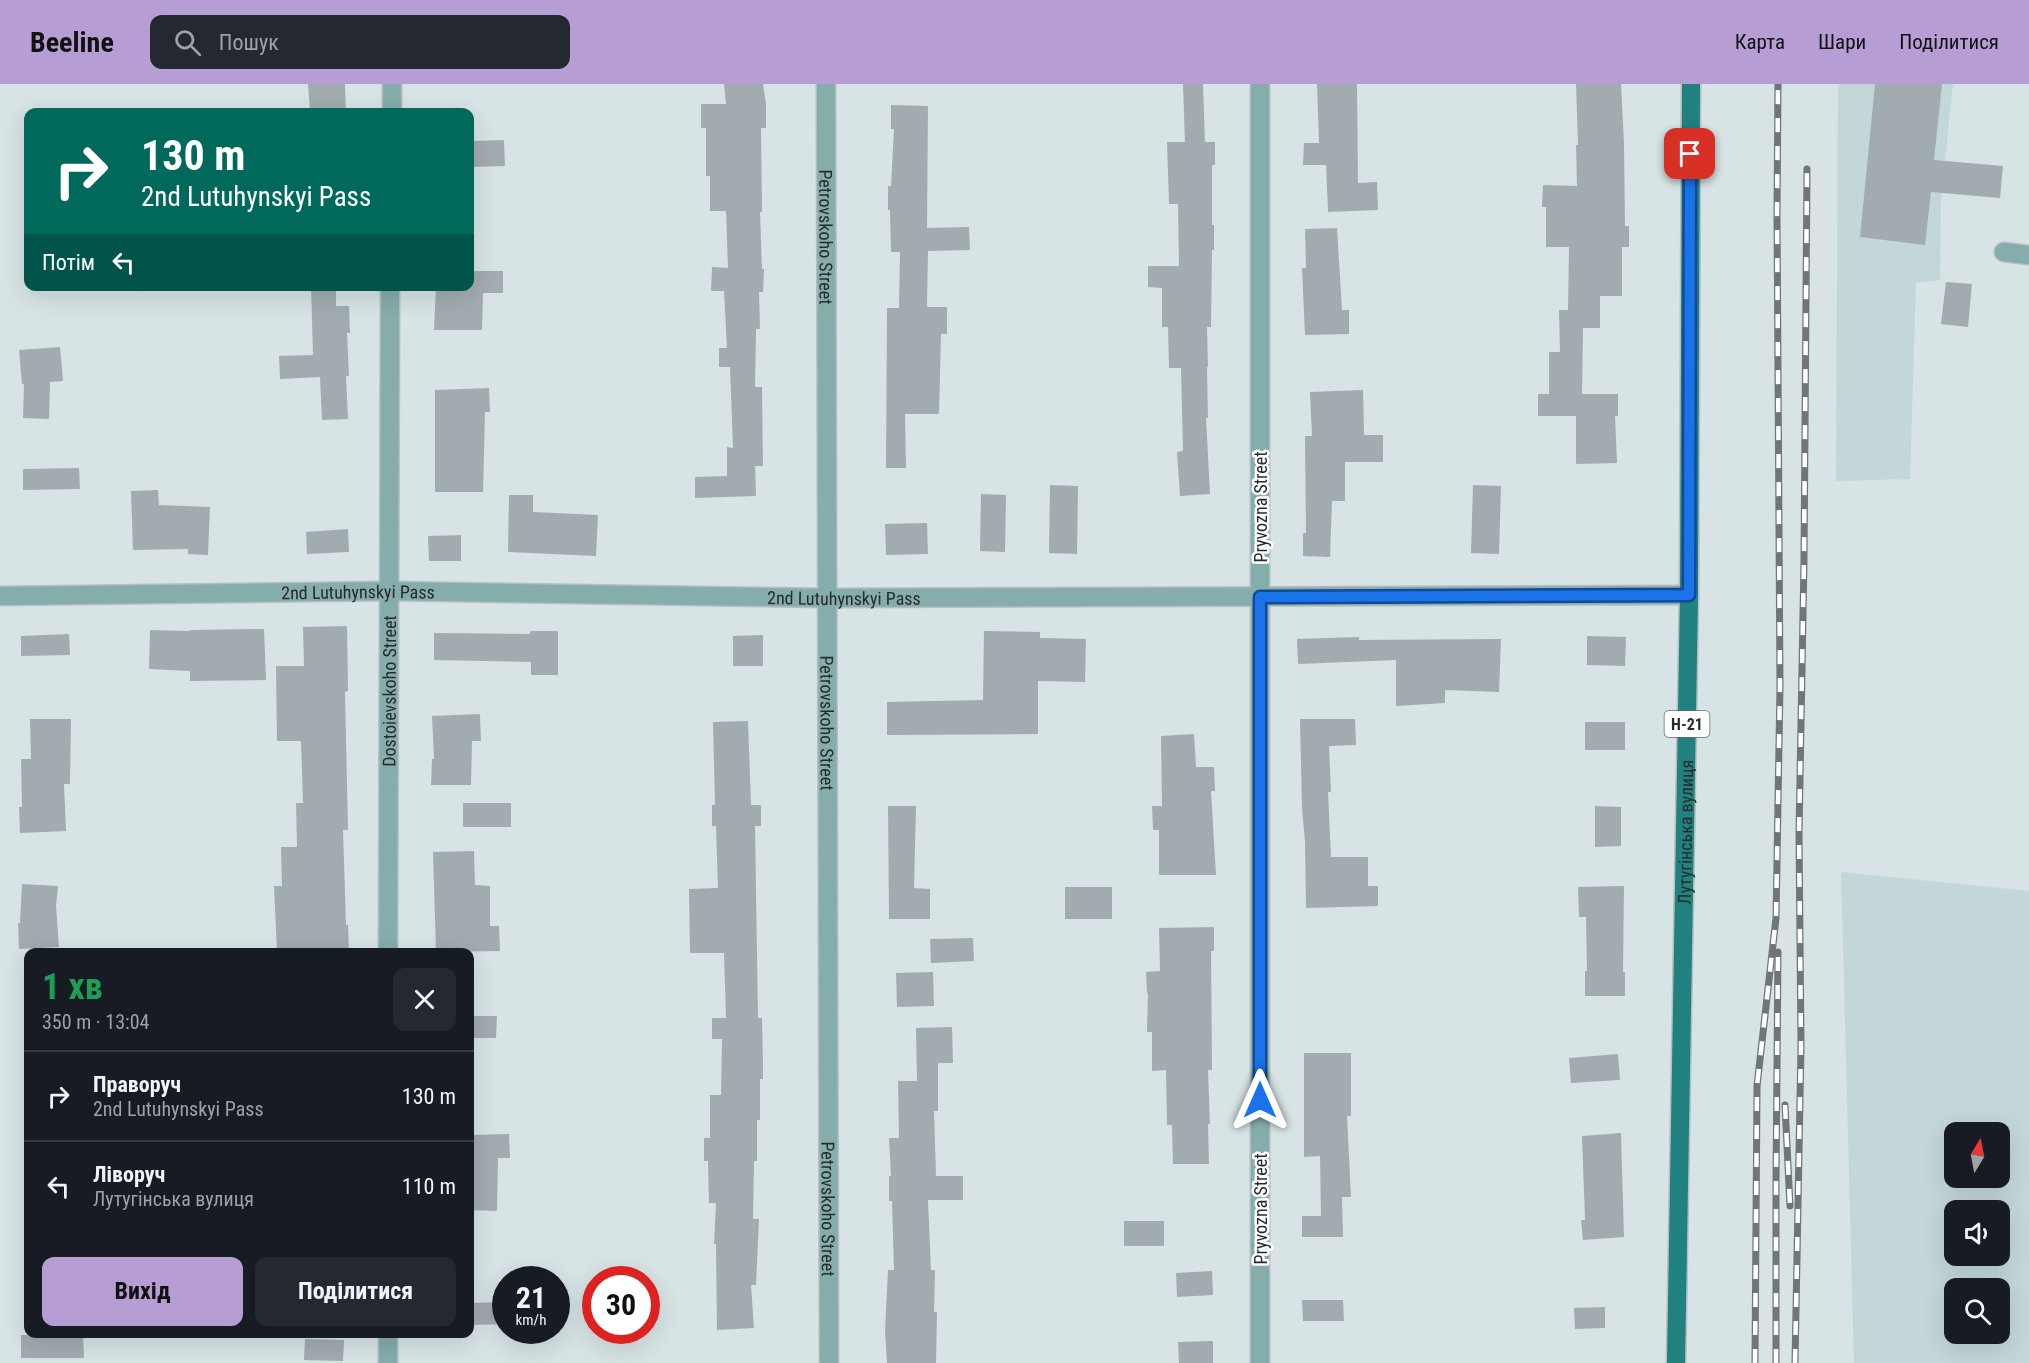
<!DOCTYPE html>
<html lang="uk">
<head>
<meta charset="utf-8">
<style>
  body { margin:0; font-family:"Roboto Condensed",sans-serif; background:#242831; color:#f1f3f6; height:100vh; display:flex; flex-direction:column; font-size:22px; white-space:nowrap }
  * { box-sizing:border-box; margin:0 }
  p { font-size:20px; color:#9ea1a6 }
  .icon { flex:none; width:33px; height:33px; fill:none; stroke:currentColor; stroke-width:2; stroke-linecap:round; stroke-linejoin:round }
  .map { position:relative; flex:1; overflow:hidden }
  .details { position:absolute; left:24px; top:864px; width:450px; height:390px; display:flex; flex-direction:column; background:#171b24; border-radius:12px; box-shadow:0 6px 24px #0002 }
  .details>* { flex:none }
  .hud { position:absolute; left:24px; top:24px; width:450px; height:183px; border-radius:12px; box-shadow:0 6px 24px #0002; background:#00695c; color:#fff; overflow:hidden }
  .needle { width:39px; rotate:10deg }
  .tools { position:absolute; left:1944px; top:1038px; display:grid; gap:12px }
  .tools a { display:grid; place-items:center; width:66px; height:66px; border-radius:12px; background:#171b24; box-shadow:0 6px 24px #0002; font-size:30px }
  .speed { position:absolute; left:492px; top:1182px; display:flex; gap:12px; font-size:30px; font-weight:700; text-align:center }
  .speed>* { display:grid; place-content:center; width:78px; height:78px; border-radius:50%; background:#171b24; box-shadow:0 6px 24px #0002; line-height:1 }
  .speed small { font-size:15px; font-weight:400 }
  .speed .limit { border:9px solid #d22; background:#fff; color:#111 }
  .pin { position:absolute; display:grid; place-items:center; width:51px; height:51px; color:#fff; margin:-26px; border-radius:12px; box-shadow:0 3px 9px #0006 }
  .me { position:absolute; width:66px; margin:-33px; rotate:0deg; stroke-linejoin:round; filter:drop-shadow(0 0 4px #0008) }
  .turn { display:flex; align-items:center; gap:21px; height:126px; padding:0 18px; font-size:27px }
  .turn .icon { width:78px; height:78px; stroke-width:2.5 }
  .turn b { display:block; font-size:42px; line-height:51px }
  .then { display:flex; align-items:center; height:57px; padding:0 18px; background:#0003; gap:12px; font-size:22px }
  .round { display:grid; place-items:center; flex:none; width:63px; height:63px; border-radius:12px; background:#242831 }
  .overview { display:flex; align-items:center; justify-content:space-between; height:102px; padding:0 18px }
  h1 { font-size:36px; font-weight:700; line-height:45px; color:#1e9e55 }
  .primary-button { display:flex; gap:12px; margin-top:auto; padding:12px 18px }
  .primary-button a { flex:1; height:69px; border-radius:12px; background:#b69dd4; color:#111; font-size:24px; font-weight:700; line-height:69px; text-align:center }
  .primary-button a+a { background:#242831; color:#f1f3f6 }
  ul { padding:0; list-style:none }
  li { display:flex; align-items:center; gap:18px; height:90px; padding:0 18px; border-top:2px solid #363941 }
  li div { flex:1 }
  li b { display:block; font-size:22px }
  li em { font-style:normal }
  header { display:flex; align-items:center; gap:36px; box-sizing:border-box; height:84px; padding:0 30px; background:#b69dd4; color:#111 }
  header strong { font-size:28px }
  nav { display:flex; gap:33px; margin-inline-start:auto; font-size:21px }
  .search { width:420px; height:54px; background:#242831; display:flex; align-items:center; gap:15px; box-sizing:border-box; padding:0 21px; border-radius:12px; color:#9ea1a6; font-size:22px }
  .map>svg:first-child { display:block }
  .built { fill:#c3d7db; fill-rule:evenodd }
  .building { fill:#a2acb0 }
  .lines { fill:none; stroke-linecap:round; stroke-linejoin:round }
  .minor-casing { stroke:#b4bec0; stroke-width:21 }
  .primary-casing { stroke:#b4bec0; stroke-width:21 }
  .minor { stroke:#84adab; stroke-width:18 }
  .primary { stroke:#21817f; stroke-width:18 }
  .rail-casing { stroke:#6f7678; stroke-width:7 }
  .rail { stroke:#fff; stroke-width:4.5; stroke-dasharray:14; stroke-linecap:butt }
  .route-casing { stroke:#114b97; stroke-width:15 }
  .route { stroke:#1a73e8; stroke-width:10 }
  .labels { text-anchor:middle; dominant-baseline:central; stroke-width:5; stroke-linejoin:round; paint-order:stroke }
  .shield { fill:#fff; stroke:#686b6b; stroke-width:1.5 }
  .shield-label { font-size:16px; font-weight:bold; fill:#272b2c }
  .street-label { font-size:18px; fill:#272b2c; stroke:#fff }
</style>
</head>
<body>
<header>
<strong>Beeline</strong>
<div class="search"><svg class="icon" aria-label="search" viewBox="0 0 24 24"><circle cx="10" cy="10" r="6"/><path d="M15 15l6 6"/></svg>Пошук</div>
<nav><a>Карта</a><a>Шари</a><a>Поділитися</a></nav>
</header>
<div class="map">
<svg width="2029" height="1279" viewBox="0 0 2029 1279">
  <rect width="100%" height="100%" fill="#d7e3e5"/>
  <g class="built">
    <polygon points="1838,0 1953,0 1941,116 1940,196 1916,199 1910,395 1836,397"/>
    <path d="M1841 788 2029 807V1279H1854ZM1954 1048H2000V1094H1954ZM1954 1126H2000V1172H1954ZM1954 1204H2000V1250H1954Z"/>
  </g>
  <g class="building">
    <polygon points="308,0 345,0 346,28 310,28"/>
    <polygon points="724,0 763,0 766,20 766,44 761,44 762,128 760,128 762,185 764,185 763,208 759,208 760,245 756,245 755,303 762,303 763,382 755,382 756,412 695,414 695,393 727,392 727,363 733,364 730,283 719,283 719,264 727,264 724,207 711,207 712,183 728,184 726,127 710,127 710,92 706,92 706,44 701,44 701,20 726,20"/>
    <polygon points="1183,0 1203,0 1205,58 1215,58 1215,81 1212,81 1212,141 1214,141 1214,166 1212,166 1211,243 1207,243 1208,283 1207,283 1208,334 1206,334 1210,410 1180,412 1177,368 1183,367 1181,284 1169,284 1168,243 1162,243 1162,204 1148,203 1148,182 1179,182 1178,120 1169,120 1167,58 1185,58"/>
    <polygon points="1317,0 1357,0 1358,99 1377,98 1378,126 1328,128 1326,81 1303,81 1304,59 1319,59"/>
    <polygon points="1576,0 1621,0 1624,60 1625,142 1629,142 1629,163 1622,163 1622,212 1600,212 1600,244 1583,244 1582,310 1618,310 1618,332 1615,332 1617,379 1576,380 1576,332 1538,332 1538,310 1549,310 1549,268 1560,268 1559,226 1568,226 1569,163 1546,163 1546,123 1542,123 1543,101 1577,102 1576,61 1578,61"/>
    <polygon points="1875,0 1942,0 1934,76 2003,82 2000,114 1931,108 1925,161 1860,153"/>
    <polygon points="891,21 928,22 927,144 969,143 970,166 928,167 927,223 947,223 947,250 941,250 939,330 905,330 906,384 886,384 887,224 899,224 900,168 891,168 890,126 888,126 888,102 891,102 894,45 891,45"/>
    <polygon points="504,56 505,82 470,83 470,57"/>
    <polygon points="1337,144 1342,226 1349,226 1349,250 1305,251 1302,184 1306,184 1305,145"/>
    <polygon points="470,187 503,187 503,209 483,209 482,246 434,246 436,202 470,202"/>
    <polygon points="1946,198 1972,200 1968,243 1941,240"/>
    <polygon points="311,202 336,202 336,222 349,222 350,249 347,249 349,292 346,292 348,335 322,336 320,293 280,295 279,272 313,271"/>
    <polygon points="60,263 63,297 50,298 49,335 23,334 24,300 22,300 19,266"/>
    <polygon points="489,304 490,328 485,328 483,408 435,408 435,306"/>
    <polygon points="1363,306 1364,351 1383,351 1383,378 1345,378 1345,417 1332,417 1330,473 1303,472 1303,449 1306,449 1305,352 1312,352 1310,308"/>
    <polygon points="79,384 80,405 23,406 23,385"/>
    <polygon points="1050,401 1078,402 1077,470 1049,469"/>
    <polygon points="1473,401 1501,402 1499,470 1471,469"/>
    <polygon points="158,406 159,421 210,423 208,471 188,470 188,465 133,466 131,407"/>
    <polygon points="981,410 1006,411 1005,468 980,467"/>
    <polygon points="509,411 533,411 533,428 598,431 596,472 508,468"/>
    <polygon points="927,439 928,470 886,471 885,440"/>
    <polygon points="348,445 349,468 307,470 306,448"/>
    <polygon points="461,451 461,477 429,477 428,452"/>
    <polygon points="347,542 348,607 345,608 348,746 343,746 346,841 348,841 349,868 277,868 274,802 282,802 281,763 297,763 296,719 303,719 301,657 277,657 276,582 304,582 303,543"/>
    <polygon points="264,545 266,596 190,597 190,587 149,585 150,546 190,547 190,546"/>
    <polygon points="530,547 558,547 558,591 531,591 531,578 434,576 434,549 530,550"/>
    <polygon points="984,547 1040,548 1040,554 1086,555 1085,598 1038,597 1038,650 887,651 887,618 983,616"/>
    <polygon points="69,550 70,571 21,572 21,552"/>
    <polygon points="763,551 763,582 733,582 733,552"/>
    <polygon points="1587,552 1626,553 1625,582 1587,581"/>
    <polygon points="1359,553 1359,556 1501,555 1499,608 1445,606 1445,619 1396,622 1396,576 1298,580 1297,555"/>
    <polygon points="480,630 481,657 472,657 471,701 431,701 432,675 434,675 432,632"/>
    <polygon points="30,635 71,635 70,700 64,700 66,747 20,749 19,723 22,723 21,675 31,675"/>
    <polygon points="1300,635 1355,635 1356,661 1329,662 1331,708 1328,708 1331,773 1368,773 1368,802 1378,802 1378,822 1306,824 1305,758 1302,724"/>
    <polygon points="748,637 751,721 761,721 761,742 755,742 758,934 762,934 763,980 763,995 760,995 760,1036 757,1036 757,1077 754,1077 753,1135 759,1135 756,1201 751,1201 754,1244 717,1246 716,1160 714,1160 716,1119 709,1119 708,1077 704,1077 704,1054 710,1054 710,1011 721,1011 722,955 712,955 712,934 726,934 724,869 690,869 689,805 718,804 716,742 712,742 712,721 715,721 713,638"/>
    <rect x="1585" y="638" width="40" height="28"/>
    <polygon points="1194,650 1196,683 1214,683 1215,707 1211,707 1216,791 1159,791 1159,746 1153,746 1152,722 1162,722 1161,652"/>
    <rect x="463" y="719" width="48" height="24"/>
    <polygon points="888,722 916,722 914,804 930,805 930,835 889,835"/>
    <polygon points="1595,722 1621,723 1621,762 1595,763"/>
    <polygon points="474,767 475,801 490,802 490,842 499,842 500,867 436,868 433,768"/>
    <polygon points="22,800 58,802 56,822 59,863 19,865 18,839 20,839"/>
    <polygon points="1624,802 1623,888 1625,888 1625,912 1585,912 1585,887 1587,887 1586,833 1579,833 1578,803"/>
    <rect x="1065" y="803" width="47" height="32"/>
    <polygon points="1214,843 1214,867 1211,867 1212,986 1208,986 1210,1040 1208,1040 1209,1080 1173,1080 1172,1041 1167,1041 1166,986 1152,987 1152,948 1147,948 1148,909 1147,909 1146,888 1160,887 1159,844"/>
    <polygon points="973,854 974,877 931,879 930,855"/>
    <polygon points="933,888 934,922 897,923 896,889"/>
    <polygon points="470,932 497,932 496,954 470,954"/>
    <polygon points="952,943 953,979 938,979 938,1027 934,1027 936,1092 963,1092 963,1116 928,1116 931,1186 935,1186 934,1228 937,1228 936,1279 887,1279 885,1247 888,1186 894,1186 892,1117 889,1117 889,1092 891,1092 889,1054 899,1054 898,997 917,997 916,944"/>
    <polygon points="1304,969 1351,969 1351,1032 1347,1032 1351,1113 1342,1113 1343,1153 1302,1153 1302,1132 1321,1132 1320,1072 1304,1073"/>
    <polygon points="1618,970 1620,996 1571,999 1569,974"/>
    <polygon points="1621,1049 1624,1153 1583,1156 1581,1136 1585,1136 1582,1052"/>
    <polygon points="509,1050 510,1074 498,1074 497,1127 470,1126 470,1051"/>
    <rect x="1124" y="1137" width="40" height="25"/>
    <polygon points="1212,1187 1213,1211 1177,1213 1176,1189"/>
    <polygon points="1302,1216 1343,1216 1344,1237 1303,1237"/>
    <polygon points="506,1218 506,1240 470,1241 470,1219"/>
    <polygon points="1605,1223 1605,1244 1575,1245 1574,1224"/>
    <polygon points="21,1251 83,1251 84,1274 21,1274"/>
    <polygon points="305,1255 344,1256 343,1277 304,1276"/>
    <polygon points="1213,1257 1213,1279 1179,1279 1178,1258"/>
  </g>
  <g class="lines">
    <defs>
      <g id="minor">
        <path id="s1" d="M826 0 829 1279"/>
        <polyline points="392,28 392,0"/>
        <polyline points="2004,168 2029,171"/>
        <path id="s2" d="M0 512 388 507 827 514 1689 511"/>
        <path id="s3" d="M388 868 390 202"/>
        <polyline points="388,1279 388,1250"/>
        <polyline points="1260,1279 1260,0"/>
      </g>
      <g id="primary">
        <path id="s4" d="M1676 1279 1689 511 1691 0"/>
      </g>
    </defs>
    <use href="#minor" class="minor-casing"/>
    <use href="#primary" class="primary-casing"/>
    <use href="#minor" class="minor"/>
    <use href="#primary" class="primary"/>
    <defs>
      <g id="rail">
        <polyline points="1785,1021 1790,1122"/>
        <polyline points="1755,1279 1757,1002 1776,834 1780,603 1777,130 1778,0"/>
        <polyline points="1776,1279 1776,1098 1778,868"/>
        <polyline points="1795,1279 1801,962 1799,749 1804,476 1807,85"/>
      </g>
    </defs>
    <use href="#rail" class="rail-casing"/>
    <use href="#rail" class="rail"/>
  </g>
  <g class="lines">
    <defs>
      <polyline id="route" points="1260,1016 1260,513 1689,511 1690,70"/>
    </defs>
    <use href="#route" class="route-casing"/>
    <use href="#route" class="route"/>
  </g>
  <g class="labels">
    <rect class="shield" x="1664.5" y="627" width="45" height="26" rx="4.5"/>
    <g class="shield-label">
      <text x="1687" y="640">Н-21</text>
    </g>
    <g class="street-label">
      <text stroke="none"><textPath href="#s1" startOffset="153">Petrovskoho Street</textPath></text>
      <text transform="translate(1260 423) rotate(-90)">Pryvozna Street</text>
      <text stroke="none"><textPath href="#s2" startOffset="358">2nd Lutuhynskyi Pass</textPath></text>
      <text stroke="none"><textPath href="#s2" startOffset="844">2nd Lutuhynskyi Pass</textPath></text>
      <text stroke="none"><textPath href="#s3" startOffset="261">Dostoievskoho Street</textPath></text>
      <text stroke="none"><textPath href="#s1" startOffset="639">Petrovskoho Street</textPath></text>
      <text stroke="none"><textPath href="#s4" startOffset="531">Лутугінська вулиця</textPath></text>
      <text stroke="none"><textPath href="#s1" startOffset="1125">Petrovskoho Street</textPath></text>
      <text transform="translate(1260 1125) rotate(-90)">Pryvozna Street</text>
    </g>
  </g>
</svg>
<div class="tools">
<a><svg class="needle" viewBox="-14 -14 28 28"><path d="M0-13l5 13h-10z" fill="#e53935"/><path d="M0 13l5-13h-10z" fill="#9ea1a6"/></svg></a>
<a><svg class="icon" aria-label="sound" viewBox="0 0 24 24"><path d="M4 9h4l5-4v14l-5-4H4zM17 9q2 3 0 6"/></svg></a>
<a><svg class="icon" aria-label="search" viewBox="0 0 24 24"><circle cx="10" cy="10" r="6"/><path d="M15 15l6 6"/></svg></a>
</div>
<div class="speed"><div>21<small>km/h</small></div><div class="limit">30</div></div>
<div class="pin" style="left:1690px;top:70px;background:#d93025"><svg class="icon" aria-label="arrive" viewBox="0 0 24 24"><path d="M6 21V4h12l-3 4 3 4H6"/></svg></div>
<svg class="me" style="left:1260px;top:1016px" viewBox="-20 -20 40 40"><path d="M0-17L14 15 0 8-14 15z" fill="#1a73e8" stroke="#fff" stroke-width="4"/></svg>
<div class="hud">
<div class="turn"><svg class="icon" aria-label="right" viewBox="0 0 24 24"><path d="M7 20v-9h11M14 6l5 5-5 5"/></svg><div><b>130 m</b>2nd Lutuhynskyi Pass</div></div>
<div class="then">Потім<svg class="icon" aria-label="left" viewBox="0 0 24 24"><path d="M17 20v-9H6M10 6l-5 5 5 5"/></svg></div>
</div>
<section class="details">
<div class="overview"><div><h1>1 хв</h1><p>350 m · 13:04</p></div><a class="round"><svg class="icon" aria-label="close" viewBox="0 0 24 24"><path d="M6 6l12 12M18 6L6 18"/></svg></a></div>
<ul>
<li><svg class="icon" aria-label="right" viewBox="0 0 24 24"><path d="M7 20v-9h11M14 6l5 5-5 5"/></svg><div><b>Праворуч</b><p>2nd Lutuhynskyi Pass</p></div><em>130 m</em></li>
<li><svg class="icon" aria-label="left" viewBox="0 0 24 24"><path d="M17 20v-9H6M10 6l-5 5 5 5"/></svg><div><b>Ліворуч</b><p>Лутугінська вулиця</p></div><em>110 m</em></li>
</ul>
<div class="primary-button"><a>Вихід</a><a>Поділитися</a></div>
</section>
</div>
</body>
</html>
